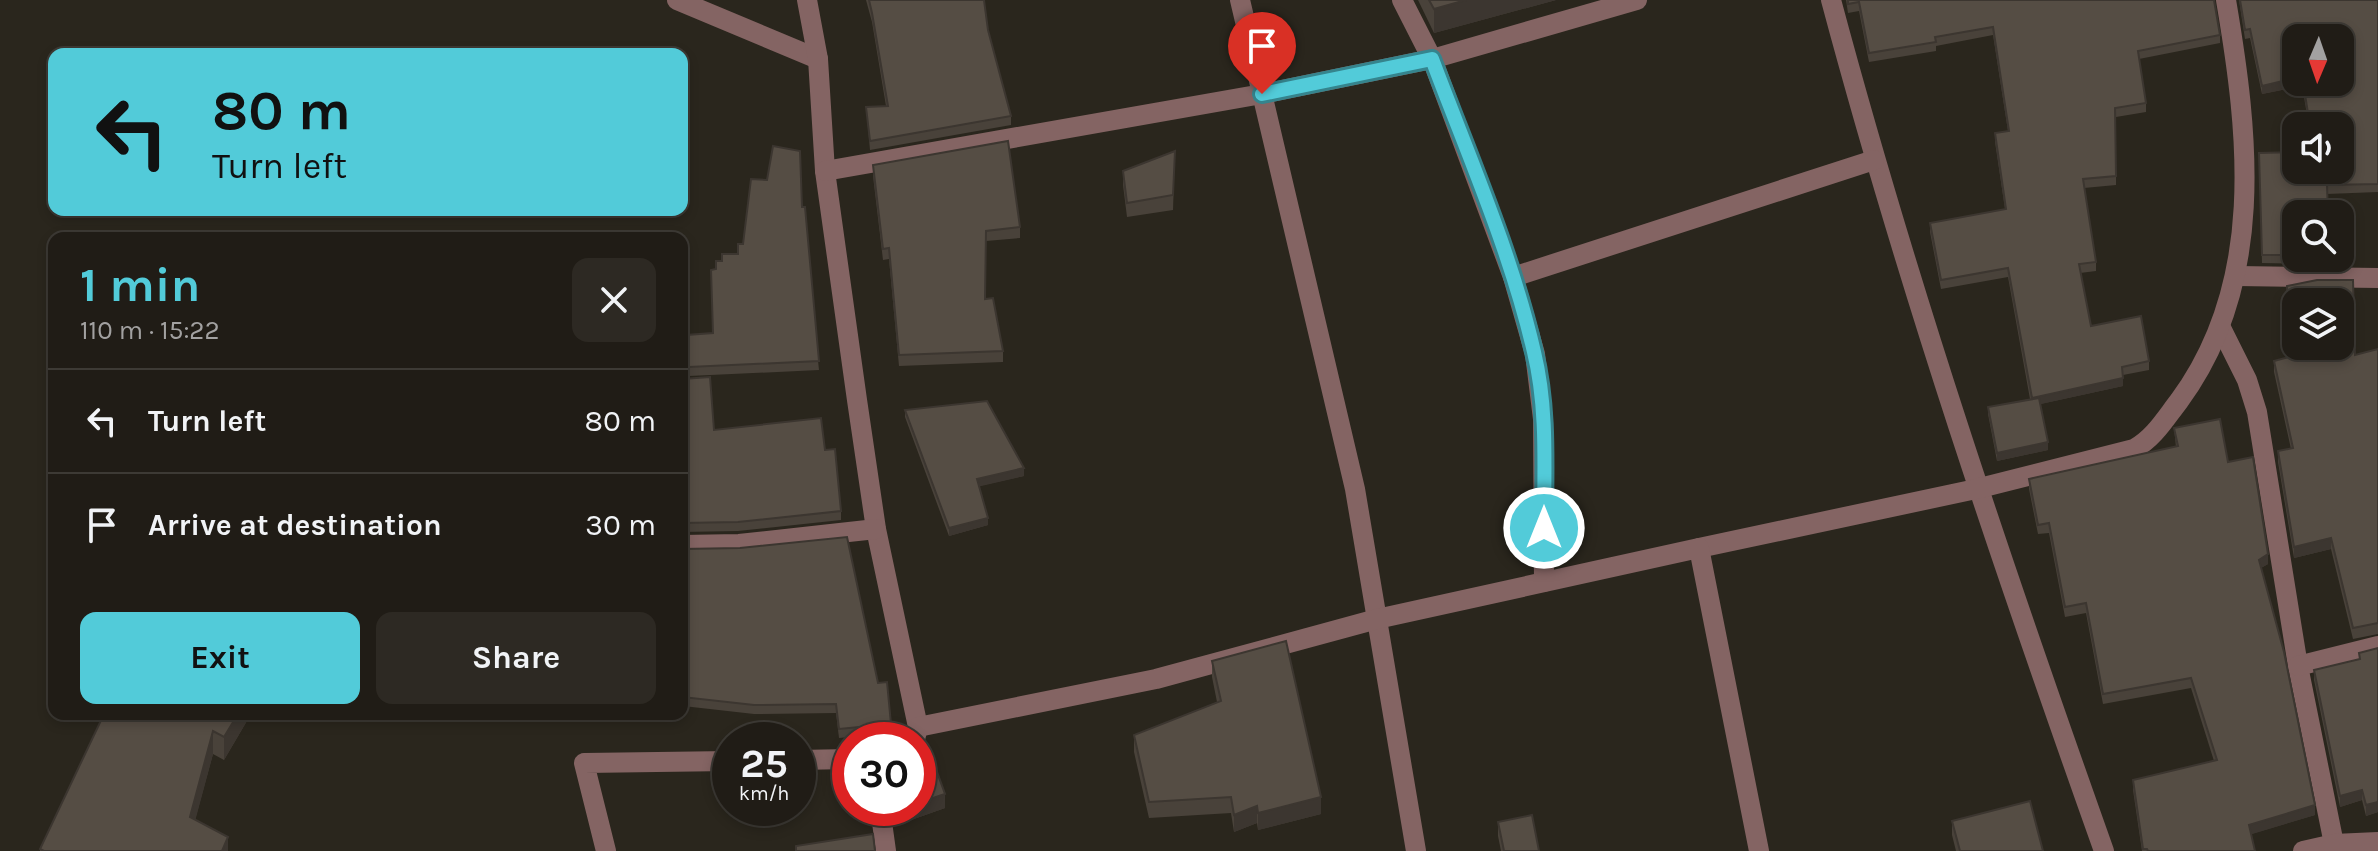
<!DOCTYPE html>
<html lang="en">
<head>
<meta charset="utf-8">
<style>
  body { margin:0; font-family:Karla,sans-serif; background:#2d2923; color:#f1f3f6; height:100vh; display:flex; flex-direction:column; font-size:30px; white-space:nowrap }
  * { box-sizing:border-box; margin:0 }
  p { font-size:26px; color:#a2a1a1 }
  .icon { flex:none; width:44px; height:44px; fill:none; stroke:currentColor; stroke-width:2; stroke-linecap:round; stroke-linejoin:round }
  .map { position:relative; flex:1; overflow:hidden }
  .sheet { position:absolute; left:48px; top:232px; width:640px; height:488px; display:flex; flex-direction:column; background:#201c16; border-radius:16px; box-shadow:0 4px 12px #0003,0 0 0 2px #3d3a35 }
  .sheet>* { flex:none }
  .hud { position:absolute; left:48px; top:48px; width:640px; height:168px; border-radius:16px; box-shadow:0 4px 12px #0003,0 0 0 2px #3d3a35; background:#52cbd9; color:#111; overflow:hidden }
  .needle { width:52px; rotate:182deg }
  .controls { position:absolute; left:2282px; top:24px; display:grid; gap:16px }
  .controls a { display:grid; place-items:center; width:72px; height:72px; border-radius:16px; background:#201c16; box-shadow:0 4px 12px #0003,0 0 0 2px #3d3a35; font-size:40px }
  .speed { position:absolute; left:712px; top:722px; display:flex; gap:16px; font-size:40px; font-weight:700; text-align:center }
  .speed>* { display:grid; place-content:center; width:104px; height:104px; border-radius:50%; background:#201c16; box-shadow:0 4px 12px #0003,0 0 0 2px #3d3a35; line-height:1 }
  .speed small { font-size:20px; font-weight:400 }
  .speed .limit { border:12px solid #d22; background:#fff; color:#111 }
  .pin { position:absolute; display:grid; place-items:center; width:68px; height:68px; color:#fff; margin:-82px -34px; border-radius:50% 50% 50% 0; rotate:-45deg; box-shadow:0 0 8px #0007 }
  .pin .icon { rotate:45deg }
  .me { position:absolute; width:88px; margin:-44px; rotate:0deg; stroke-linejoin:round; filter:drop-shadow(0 0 6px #0008) }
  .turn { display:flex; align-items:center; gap:28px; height:168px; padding:0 32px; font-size:36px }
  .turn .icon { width:104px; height:104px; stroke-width:2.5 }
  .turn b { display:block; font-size:56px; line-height:68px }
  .round { display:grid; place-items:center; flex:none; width:84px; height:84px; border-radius:16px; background:#2d2923 }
  .overview { display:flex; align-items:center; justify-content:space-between; height:136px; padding:0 32px }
  h1 { font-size:48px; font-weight:700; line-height:60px; color:#52cbd9 }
  .action { display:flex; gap:16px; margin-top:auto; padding:16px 32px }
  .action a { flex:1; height:92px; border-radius:16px; background:#52cbd9; color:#111; font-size:32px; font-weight:700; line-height:92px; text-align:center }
  .action a+a { background:#2d2923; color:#f1f3f6 }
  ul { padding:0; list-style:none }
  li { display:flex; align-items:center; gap:24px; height:104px; padding:0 32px; border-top:2px solid #3d3a35 }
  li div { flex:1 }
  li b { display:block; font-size:30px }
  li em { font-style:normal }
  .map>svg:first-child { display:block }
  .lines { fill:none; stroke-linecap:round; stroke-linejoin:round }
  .minor { stroke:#846463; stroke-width:20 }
  .wall { fill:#49423a; fill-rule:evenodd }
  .shaded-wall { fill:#3c3630 }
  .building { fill:#554d44; stroke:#3c3630; stroke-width:2; fill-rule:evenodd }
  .route-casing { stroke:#35848d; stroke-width:20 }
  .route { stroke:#52cbd9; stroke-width:14 }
</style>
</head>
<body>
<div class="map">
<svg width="2378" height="851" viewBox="0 0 2378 851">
  <rect width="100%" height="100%" fill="#2a261d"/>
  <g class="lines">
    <g class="minor">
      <polyline points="677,0 818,59"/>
      <polyline points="807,0 818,59 825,171 857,400 876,529 918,727 915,739"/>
      <polyline points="1240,0 1355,489 1416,851"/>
      <polyline points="1402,0 1432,59 1513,277 1535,354 1543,419 1544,582"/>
      <path d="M1831 0C1908 288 2004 570 2104 851"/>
      <polyline points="825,171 1262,94 1432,59 1637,0"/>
      <polyline points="2237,276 2378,278"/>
      <polyline points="1513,277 1874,160"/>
      <polyline points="2221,328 2247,380 2257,412 2298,666 2334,844"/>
      <polyline points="682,545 739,544 876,529"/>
      <path d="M1699 548 1976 489 2134 449C2154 438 2165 419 2179 401 2266 283 2249 135 2226 0"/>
      <polyline points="2298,666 2378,646"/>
      <polyline points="918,727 1156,679 1377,619 1699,548 1759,851"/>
      <polyline points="798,760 850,759"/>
      <polyline points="880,808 886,851"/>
      <polyline points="606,851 584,763 730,761"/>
      <polyline points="2303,851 2334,844 2378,842"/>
    </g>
  </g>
  <g class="wall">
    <polygon points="866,0 984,0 988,30 1011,116 1011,125 870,150 866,107 886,106 872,22"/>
    <polygon points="1418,0 1556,0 1434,33"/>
    <polygon points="1846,0 2214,0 2220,35 2220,43 2139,59 2146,103 2146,112 2116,117 2116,185 2084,188 2096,262 2096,271 2080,273 2091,326 2149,361 2149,370 2123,375 2123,386 2040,404 2048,450 1997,461 1988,414 1988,407 2030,399 2008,277 1941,289 1930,232 1930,223 2005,209 1995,142 1995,133 2008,131 1993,35 1936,46 1936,51 1869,62 1859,11 1848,13"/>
    <path d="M2239 0H2378V192L2327 194 2296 214V258H2329V264L2262 263 2259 153 2296 170 2340 126H2309L2302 86 2262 94 2250 38 2245 39ZM2340 38V82H2296Z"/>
    <polygon points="1175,151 1173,210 1127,217 1123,185 1123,171"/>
    <polygon points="873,165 1020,227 1020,238 986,241 985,299 1003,351 1003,362 899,366 889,259 883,260 873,176"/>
    <polygon points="802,207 819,370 689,376 686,335 713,333 716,269 722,261 738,254"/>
    <polygon points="2378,349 2378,634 2353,639 2331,549 2294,558 2278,462 2278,451 2291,449 2274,372 2274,361 2355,355"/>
    <polygon points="682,379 714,430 825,450 841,511 841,520 738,531 682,532"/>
    <polygon points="905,410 1024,476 979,486 988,525 949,536 905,417"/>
    <polygon points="2174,428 2228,462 2268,564 2261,568 2315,815 2251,834 2255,851 2142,851 2133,790 2133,780 2214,761 2191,688 2103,704 2086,613 2065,617 2049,533 2038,534 2029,489 2029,479 2176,447"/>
    <polygon points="682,549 878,683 891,724 891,733 839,738 836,713 754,714 683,706 683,716 645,714 682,714"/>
    <polygon points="2378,648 2378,812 2366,816 2362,800 2340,807 2314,680 2314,670 2359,659 2359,653"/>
    <polygon points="1212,661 1321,814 1258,830 1257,823 1234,832 1231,813 1149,818 1134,752 1134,735 1217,702 1212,677"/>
    <polygon points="104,714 251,714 224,760 213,754 195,820 228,851 40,851 40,849"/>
    <polygon points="893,808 945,808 897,825"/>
    <polygon points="1952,821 2043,851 1956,851 1952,835"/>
    <polygon points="1498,822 1539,851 1501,851 1498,836"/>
  </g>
  <g class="shaded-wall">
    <polygon points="1466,0 1556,0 1434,33 1434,9"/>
    <polygon points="2296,78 2296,82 2302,82 2302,86 2262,94 2262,86"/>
    <polygon points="2123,378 2123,386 2032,406 2032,398"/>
    <polygon points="2048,442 2048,450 1997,461 1997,453"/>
    <polygon points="1024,468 1024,476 977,487 977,479"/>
    <polygon points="988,518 988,525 949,536 949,528"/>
    <polygon points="2331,538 2331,549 2294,558 2294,547"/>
    <polygon points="2268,554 2268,564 2259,569 2259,560"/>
    <polygon points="238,714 251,714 224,760 224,737"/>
    <polygon points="213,731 213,754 190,840 190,817"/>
    <polygon points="2362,790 2362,800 2340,807 2340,796"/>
    <polygon points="945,794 945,808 897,825 897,810 904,808 918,808 918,803"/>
    <polygon points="1321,797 1321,814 1258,830 1258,813"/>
    <polygon points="2378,802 2378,812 2366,816 2366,805"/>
    <polygon points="2315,805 2315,815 2249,835 2249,825"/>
    <polygon points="1257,806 1257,823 1234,832 1234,815"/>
    <polygon points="228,837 228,851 222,851"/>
  </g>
  <g class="building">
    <polygon points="869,0 984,0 988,30 1011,116 870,141 866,107 888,106 872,13"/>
    <polygon points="1429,0 1466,0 1434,9"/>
    <polygon points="1848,0 2214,0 2220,35 2138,51 2146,103 2115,108 2116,176 2083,179 2096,262 2079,264 2091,326 2141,316 2149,361 2122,367 2123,378 2032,398 2008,268 1941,280 1930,223 2006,209 1995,133 2009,131 1993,27 1935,37 1936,42 1869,53 1859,2 1848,4"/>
    <polygon points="2240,0 2378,0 2378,184 2327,185 2328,214 2296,214 2296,255 2262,255 2259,153 2296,152 2296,170 2340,170 2340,126 2310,126 2303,82 2340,82 2340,38 2296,38 2296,78 2262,86 2250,29 2245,30"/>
    <polygon points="1008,141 1020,227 986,231 985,299 993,298 1003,351 899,355 889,248 883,249 873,165"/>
    <polygon points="773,146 800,151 802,207 805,207 819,361 689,367 686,335 713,333 711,270 716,269 716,261 722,261 722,254 738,254 738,244 743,244 751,179 767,180"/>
    <polygon points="1175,151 1173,195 1127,203 1123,171"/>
    <path d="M2317 280H2353L2355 355 2378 349V623L2353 628 2331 538 2294 547 2278 451 2293 448 2274 361 2289 357 2287 286ZM2296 302H2340V346H2296Z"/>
    <polygon points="710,377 714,430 821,418 825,450 835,449 841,511 738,522 682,523 682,379"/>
    <polygon points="2039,398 2048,442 1997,453 1988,407"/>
    <polygon points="987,401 1024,468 977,479 988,518 949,528 905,410"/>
    <polygon points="2220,419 2228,462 2253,457 2268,554 2259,560 2284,652 2315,805 2249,825 2255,851 2148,851 2147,849 2143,849 2133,780 2217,760 2191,678 2103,694 2086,603 2065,607 2049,523 2038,525 2029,479 2178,446 2174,428"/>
    <polygon points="847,537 878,683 887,682 891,724 839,729 836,704 754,705 683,697 682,708 682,549 740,548"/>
    <polygon points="1286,641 1321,797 1258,813 1257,806 1234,815 1231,797 1149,802 1134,735 1221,701 1212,661"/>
    <polygon points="2378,648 2378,802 2366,805 2362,790 2340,796 2314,670 2360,659 2359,653"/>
    <polygon points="104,714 238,714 224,737 213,731 190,817 228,837 222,851 44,851 40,849"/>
    <polygon points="932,758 945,794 918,803 918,762"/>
    <polygon points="2030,801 2043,851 1960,851 1952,821"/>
    <polygon points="1532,815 1539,851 1504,851 1498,822"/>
    <polygon points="873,834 875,851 796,851 796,846"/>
  </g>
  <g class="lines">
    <defs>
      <path id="route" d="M1262 94 1432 59C1468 155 1511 252 1534 352 1548 409 1544 470 1544 528"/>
    </defs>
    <use href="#route" class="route-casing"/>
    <use href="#route" class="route"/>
  </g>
</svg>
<div class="controls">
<a><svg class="needle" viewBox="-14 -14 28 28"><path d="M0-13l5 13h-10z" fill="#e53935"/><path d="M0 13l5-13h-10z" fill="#a2a1a1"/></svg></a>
<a><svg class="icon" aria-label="sound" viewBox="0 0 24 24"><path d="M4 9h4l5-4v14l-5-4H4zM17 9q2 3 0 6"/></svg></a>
<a><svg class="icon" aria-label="search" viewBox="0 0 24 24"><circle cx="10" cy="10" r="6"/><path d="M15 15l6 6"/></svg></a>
<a><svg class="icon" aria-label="layers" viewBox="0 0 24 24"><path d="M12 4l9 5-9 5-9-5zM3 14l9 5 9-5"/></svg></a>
</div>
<div class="speed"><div>25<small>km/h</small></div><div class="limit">30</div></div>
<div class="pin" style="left:1262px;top:94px;background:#d93025"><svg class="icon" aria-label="arrive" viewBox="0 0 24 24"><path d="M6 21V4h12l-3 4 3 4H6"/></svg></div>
<svg class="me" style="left:1544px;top:528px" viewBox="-20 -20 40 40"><circle r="17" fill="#52cbd9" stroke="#fff" stroke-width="3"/><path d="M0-11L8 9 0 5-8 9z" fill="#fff"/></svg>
<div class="hud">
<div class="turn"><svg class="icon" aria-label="left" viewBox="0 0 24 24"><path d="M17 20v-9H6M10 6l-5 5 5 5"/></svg><div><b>80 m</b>Turn left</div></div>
</div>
<section class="sheet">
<div class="overview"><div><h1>1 min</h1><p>110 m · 15:22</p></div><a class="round"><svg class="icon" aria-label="close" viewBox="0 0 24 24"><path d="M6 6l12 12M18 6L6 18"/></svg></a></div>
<ul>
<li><svg class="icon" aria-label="left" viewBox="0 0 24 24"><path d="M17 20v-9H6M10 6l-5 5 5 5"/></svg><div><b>Turn left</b></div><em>80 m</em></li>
<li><svg class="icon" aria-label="arrive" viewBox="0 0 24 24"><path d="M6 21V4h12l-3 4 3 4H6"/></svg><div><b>Arrive at destination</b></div><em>30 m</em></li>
</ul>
<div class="action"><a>Exit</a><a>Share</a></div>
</section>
</div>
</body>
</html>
